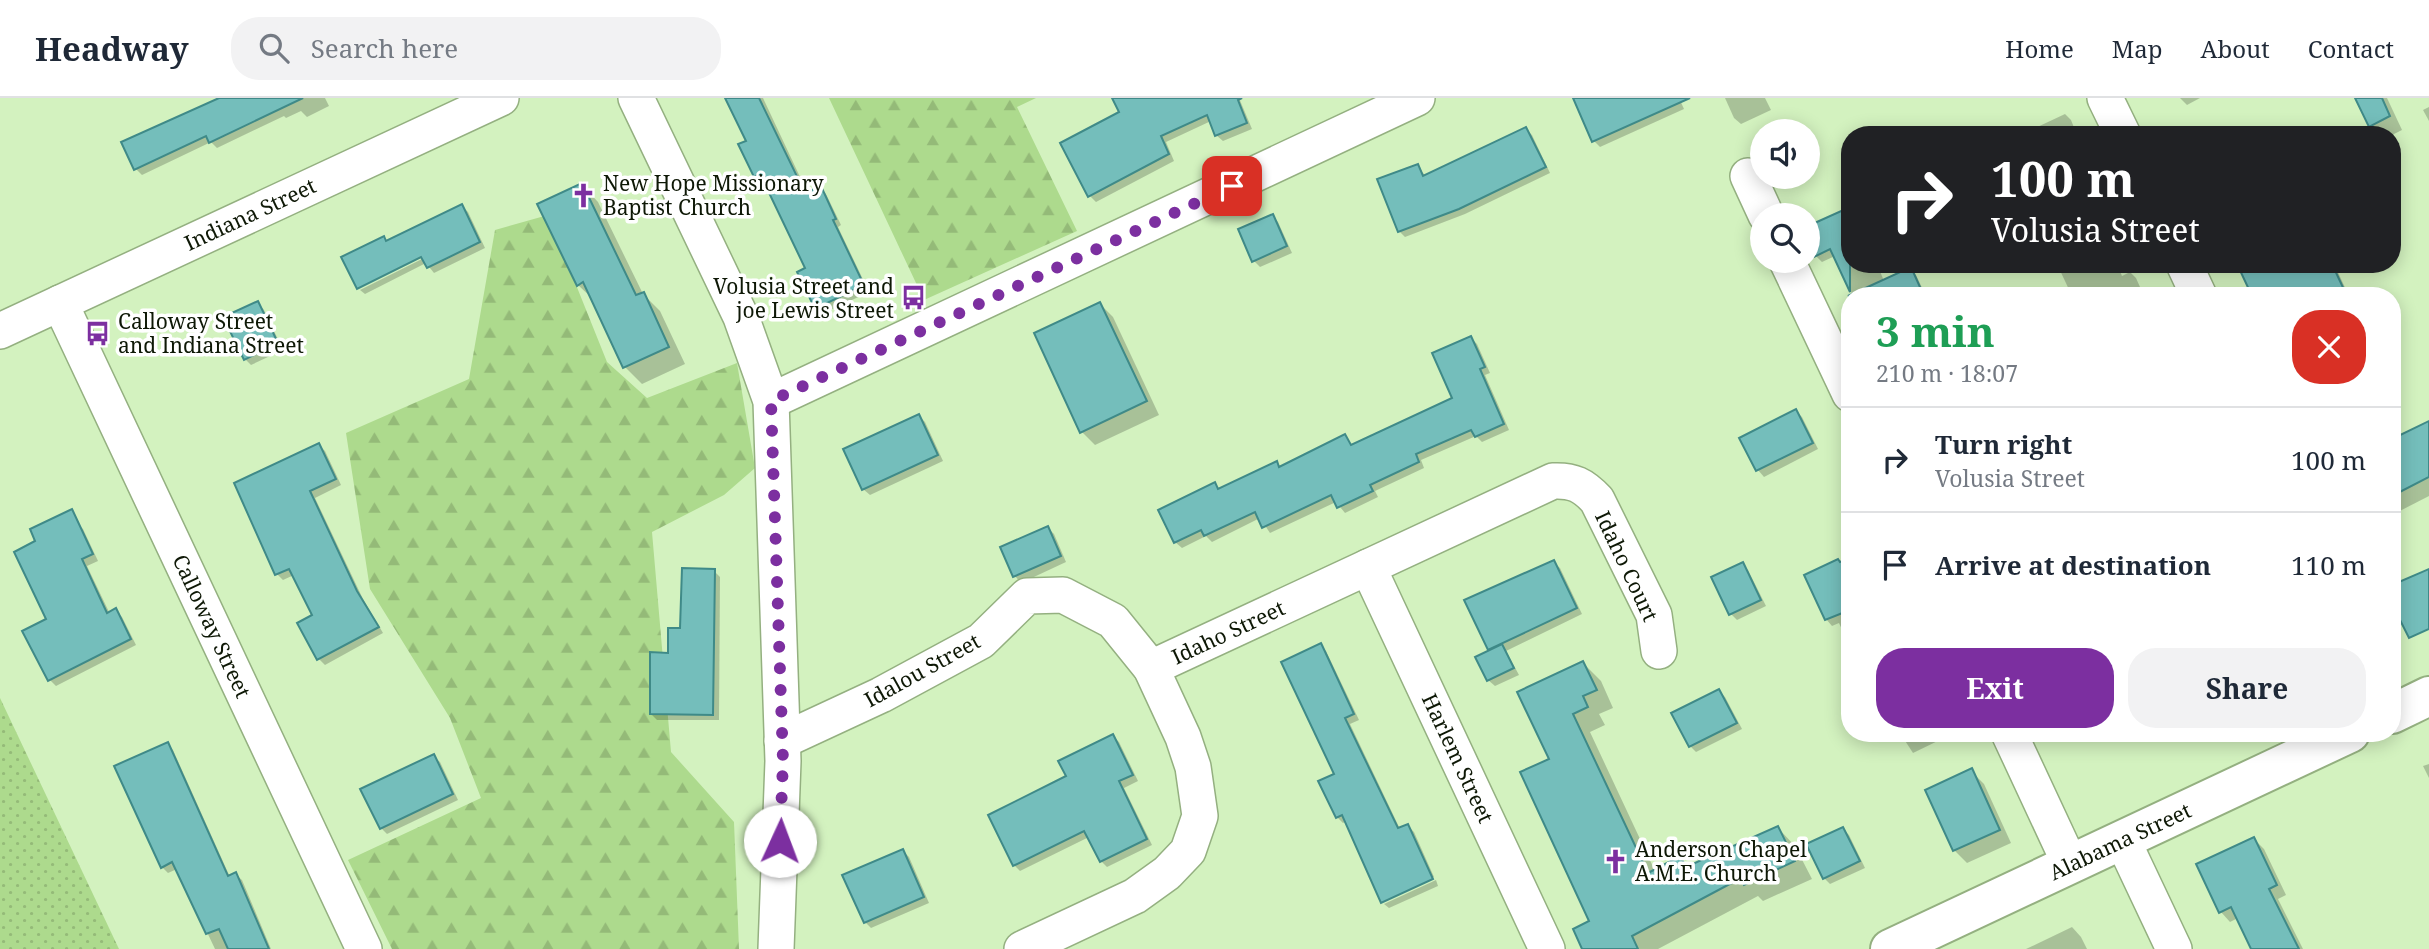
<!DOCTYPE html>
<html lang="en">
<head>
<meta charset="utf-8">
<style>
  body { margin:0; font-family:"Noto Serif",serif; background:#f2f2f3; color:#1f2937; height:100vh; display:flex; flex-direction:column; font-size:26px; white-space:nowrap }
  * { box-sizing:border-box; margin:0 }
  p { font-size:23px; color:#747a83 }
  .icon { flex:none; width:38px; height:38px; fill:none; stroke:currentColor; stroke-width:2; stroke-linecap:round; stroke-linejoin:round }
  .map { position:relative; flex:1; overflow:hidden }
  .drawer { position:absolute; left:1841px; top:189px; width:560px; height:455px; display:flex; flex-direction:column; background:#fff; border-radius:28px; box-shadow:0 4px 18px #0003 }
  .drawer>* { flex:none }
  .hud { position:absolute; left:1841px; top:28px; width:560px; height:147px; border-radius:28px; box-shadow:0 4px 18px #0003; background:#202124; color:#fff; overflow:hidden }
  .buttons { position:absolute; left:1750px; top:21px; display:grid; gap:14px }
  .buttons a { display:grid; place-items:center; width:70px; height:70px; border-radius:50%; background:#fff; box-shadow:0 4px 18px #0003; font-size:35px }
  .pin { position:absolute; display:grid; place-items:center; width:60px; height:60px; color:#fff; margin:-30px; border-radius:14px; box-shadow:0 4px 10px #0006 }
  .me { position:absolute; width:77px; margin:-38px; rotate:2deg; stroke-linejoin:round; filter:drop-shadow(0 0 5px #0008) }
  .turn { display:flex; align-items:center; gap:24px; height:147px; padding:0 35px; font-size:32px }
  .turn .icon { width:91px; height:91px; stroke-width:2.5 }
  .turn b { display:block; font-size:49px; line-height:60px }
  .round { display:grid; place-items:center; flex:none; width:74px; height:74px; border-radius:28px; background:#f2f2f3 }
  .headline { display:flex; align-items:center; justify-content:space-between; height:119px; padding:0 35px }
  h1 { font-size:42px; font-weight:700; line-height:52px; color:#1e9e55 }
  .cta { display:flex; gap:14px; margin-top:auto; padding:14px 35px }
  .cta a { flex:1; height:80px; border-radius:28px; background:#7c2fa0; color:#fff; font-size:28px; font-weight:700; line-height:80px; text-align:center }
  .cta a+a { background:#f2f2f3; color:#1f2937 }
  ul { padding:0; list-style:none }
  li { display:flex; align-items:center; gap:21px; height:105px; padding:0 35px; border-top:2px solid #e0e1e3 }
  li div { flex:1 }
  li b { display:block; font-size:26px }
  li em { font-style:normal }
  header { display:flex; align-items:center; gap:42px; box-sizing:border-box; height:98px; padding:0 35px; background:#fff; border-bottom:2px solid #e0e1e3 }
  header strong { font-size:33px }
  nav { display:flex; gap:38px; margin-inline-start:auto; font-size:24px }
  .search { width:490px; height:63px; background:#f2f2f3; display:flex; align-items:center; gap:18px; box-sizing:border-box; padding:0 24px; border-radius:28px; color:#747a83; font-size:26px }
  .map>svg:first-child { display:block }
  .forest { fill:url(#forest-firs) }
  .park { fill:url(#park-dots) }
  .shadow { fill:#0003 }
  .building { fill:#74bebb; stroke:#3f8a88; stroke-width:2 }
  .lines { fill:none; stroke-linecap:round; stroke-linejoin:round }
  .minor-casing { stroke:#94b080; stroke-width:38 }
  .tertiary-casing { stroke:#94b080; stroke-width:42 }
  .minor { stroke:#fff; stroke-width:35 }
  .tertiary { stroke:#fff; stroke-width:38 }
  .route { stroke:#7c2fa0; stroke-width:12; stroke-dasharray:0 21.6 }
  .labels { text-anchor:middle; dominant-baseline:central; stroke-width:7; stroke-linejoin:round; paint-order:stroke }
  .poi-label { font-size:21px; fill:#0e1806; stroke:#fff; text-anchor:start }
  .street-label { font-size:21px; fill:#0e1806; stroke:#fff }
</style>
</head>
<body>
<header>
<strong>Headway</strong>
<div class="search"><svg class="icon" aria-label="search" viewBox="0 0 24 24"><circle cx="10" cy="10" r="6"/><path d="M15 15l6 6"/></svg>Search here</div>
<nav><a>Home</a><a>Map</a><a>About</a><a>Contact</a></nav>
</header>
<div class="map">
<svg width="2429" height="851" viewBox="0 0 2429 851">
  <defs>
    <pattern id="forest-firs" width="22" height="20" patternUnits="userSpaceOnUse" patternTransform="scale(1.75)"><rect width="22" height="20" fill="#adda8d"/><path d="M5 1l3.5 6h-7zM16 11l3.5 6h-7z" fill="#94ba78"/></pattern>
    <pattern id="park-dots" width="8" height="8" patternUnits="userSpaceOnUse" patternTransform="scale(1.75)"><rect width="8" height="8" fill="#adda8d"/><path d="M2 2h.1M6 6h.1" fill="none" stroke="#94ba78" stroke-width="1.8" stroke-linecap="round"/></pattern>
  </defs>
  <rect width="100%" height="100%" fill="#d3f2bf"/>
  <g class="forest">
    <polygon points="829,0 1036,0 1017,9 1077,133 924,202"/>
    <polygon points="548,117 607,264 647,300 737,265 755,370 724,397 652,434 671,654 734,724 739,851 392,851 348,762 481,700 450,620 370,491 346,335 469,281 495,132"/>
  </g>
  <polygon class="park" points="0,600 119,851 0,851"/>
  <g class="shadow">
    <polygon points="223,0 325,0 329,8 307,19 301,13 286,20 284,18 217,50 211,44 142,77 136,71 124,45"/>
    <polygon points="727,0 763,0 808,96 820,90 826,96 841,127 838,129 869,194 822,216 816,210 808,171 765,82 761,84 755,78 748,43"/>
    <polygon points="1114,0 1239,0 1252,31 1223,43 1216,37 1211,23 1166,44 1174,63 1096,104 1089,97 1121,15"/>
    <polygon points="1581,0 1679,0 1684,11 1600,49 1594,43"/>
    <polygon points="1725,0 1765,0 1771,12 1741,26 1734,20"/>
    <polygon points="2180,0 2200,0 2187,7"/>
    <polygon points="2356,0 2387,0 2402,32 2392,37 2379,37 2371,28"/>
    <polygon points="2429,9 2429,23 2423,12"/>
    <polygon points="2065,16 2071,22 2077,37 2020,37"/>
    <polygon points="1526,31 1532,37 1550,75 1465,116 1405,139 1399,133 1418,68 1426,79"/>
    <polygon points="582,87 598,104 643,196 660,213 685,266 642,286 625,269 594,202 578,187"/>
    <polygon points="462,108 468,114 485,150 434,175 426,165 365,196 360,192 430,157 428,153 358,189 384,141 387,144"/>
    <polygon points="1849,111 1850,166 1877,166 1884,183 1910,171 1916,177 1926,198 1853,198 1835,158 1822,164 1816,158 1808,141 1808,130"/>
    <polygon points="1272,118 1278,124 1292,155 1260,169 1254,163"/>
    <polygon points="2057,166 2117,166 2122,178 2130,174 2136,180 2144,198 2072,198"/>
    <polygon points="2239,166 2338,166 2335,168 2349,198 2255,198"/>
    <polygon points="258,205 264,212 283,252 251,267 245,261"/>
    <polygon points="1100,206 1113,219 1159,317 1095,347 1082,334"/>
    <polygon points="1471,240 1477,246 1490,275 1485,277 1509,332 1482,344 1476,338 1421,362 1424,370 1375,393 1378,399 1345,415 1336,404 1270,435 1260,420 1212,444 1206,438 1182,450 1175,444 1214,386 1220,392 1276,365 1281,370 1345,339 1353,348 1454,301"/>
    <polygon points="1796,313 1802,319 1818,351 1764,379 1758,372 1741,340"/>
    <polygon points="919,318 925,324 943,363 870,397 863,391"/>
    <polygon points="2429,325 2429,398 2392,417 2392,343"/>
    <polygon points="319,347 325,353 341,387 315,400 363,501 383,535 325,567 319,561 314,518 294,477 283,482 277,476"/>
    <polygon points="77,425 83,431 98,463 87,468 110,516 116,513 122,519 136,547 56,588 50,582 25,534 48,522"/>
    <polygon points="1048,430 1054,436 1066,464 1021,485 1015,478 1002,450"/>
    <polygon points="1850,462 1850,549 1839,525 1832,528 1826,521"/>
    <polygon points="1553,464 1560,470 1582,516 1506,553 1519,577 1495,588 1488,582 1492,553 1466,503"/>
    <polygon points="1742,466 1748,472 1766,508 1737,522 1731,516"/>
    <polygon points="714,473 720,479 719,622 657,622 651,616 682,532"/>
    <polygon points="1320,547 1326,553 1359,622 1350,626 1400,731 1408,728 1414,734 1434,779 1383,802 1347,723 1343,725 1337,719 1337,676"/>
    <polygon points="1583,565 1601,583 1613,610 1599,616 1605,627 1590,634 1655,773 1680,760 1690,769 1778,730 1795,748 1812,781 1763,803 1758,798 1658,851 1584,851 1575,832 1592,824 1551,662"/>
    <polygon points="1719,593 1725,599 1742,631 1696,654 1690,648"/>
    <polygon points="1900,635 1947,635 1948,638 1913,655"/>
    <polygon points="1113,638 1119,644 1138,683 1124,690 1152,747 1107,769 1101,763 1089,739 1020,773 1014,767 1068,679"/>
    <polygon points="167,646 173,652 230,779 235,776 242,782 271,851 215,851 177,771 168,775 162,769"/>
    <polygon points="433,658 440,664 458,702 387,736 381,730"/>
    <polygon points="2429,666 2429,680 2423,668"/>
    <polygon points="1971,673 1984,686 2011,745 1967,765 1954,752"/>
    <polygon points="1843,731 1849,737 1865,770 1830,786 1824,780"/>
    <polygon points="2254,741 2264,751 2286,797 2278,801 2303,851 2253,851 2238,820 2230,824 2221,814"/>
    <polygon points="903,753 909,759 929,805 871,830 865,824"/>
    <polygon points="1436,782 1438,788 1389,810 1384,806"/>
    <polygon points="2072,829 2081,839 2087,851 2026,851"/>
  </g>
  <g class="building">
    <polygon points="219,0 303,0 209,45 206,38 134,72 121,44"/>
    <polygon points="725,0 759,0 805,95 821,88 836,121 833,122 864,187 815,211 797,174 805,170 760,76 754,79 738,46 746,43"/>
    <polygon points="1112,0 1242,0 1238,2 1247,25 1215,38 1207,17 1161,38 1169,56 1088,99 1060,45 1119,14"/>
    <polygon points="1573,0 1690,0 1592,44"/>
    <polygon points="2355,0 2382,0 2390,18 2369,29"/>
    <polygon points="1526,29 1546,69 1459,111 1398,134 1377,81 1418,66 1423,78"/>
    <polygon points="582,85 636,197 644,194 669,249 623,270 583,184 577,188 537,106"/>
    <polygon points="462,106 480,144 427,170 421,159 357,191 341,159 384,138 386,143"/>
    <polygon points="1850,109 1850,194 1830,151 1814,159 1808,145 1808,128"/>
    <polygon points="1273,116 1287,148 1252,164 1238,131"/>
    <polygon points="2237,166 2332,166 2347,198 2252,198"/>
    <polygon points="1911,169 1924,198 1848,198"/>
    <polygon points="258,203 278,245 244,262 223,219"/>
    <polygon points="1100,204 1147,303 1080,335 1034,235"/>
    <polygon points="1471,238 1485,269 1480,271 1504,326 1475,339 1471,332 1416,356 1419,364 1370,387 1373,393 1337,410 1331,397 1262,430 1255,414 1204,438 1201,432 1174,445 1158,412 1215,384 1218,391 1277,363 1279,369 1345,336 1351,347 1452,300 1432,255"/>
    <polygon points="1796,311 1813,345 1756,373 1739,340"/>
    <polygon points="919,316 938,357 862,392 843,351"/>
    <polygon points="2429,323 2429,379 2392,398 2392,341"/>
    <polygon points="319,345 336,381 310,393 357,493 379,529 317,562 297,525 312,517 289,471 275,477 234,385"/>
    <polygon points="72,411 93,456 82,461 107,515 116,510 131,541 48,583 22,533 46,521 14,454 35,443 30,431"/>
    <polygon points="1048,428 1061,458 1013,479 1000,449"/>
    <polygon points="1850,460 1850,512 1825,522 1804,477 1838,461 1840,464"/>
    <polygon points="1554,462 1577,510 1488,552 1464,502"/>
    <polygon points="1743,464 1761,502 1729,517 1711,479"/>
    <polygon points="682,470 715,471 713,617 650,616 650,554 668,555 668,530 680,530"/>
    <polygon points="2429,471 2429,531 2409,540 2392,506 2392,487"/>
    <polygon points="1321,545 1354,616 1345,620 1398,730 1408,726 1433,781 1381,805 1342,717 1336,720 1318,683 1334,676 1281,564"/>
    <polygon points="1502,546 1514,570 1487,583 1475,559"/>
    <polygon points="1583,563 1597,592 1583,598 1588,609 1573,616 1648,775 1680,758 1686,769 1778,728 1795,763 1744,787 1741,780 1632,838 1638,851 1582,851 1573,831 1589,823 1520,674 1549,661 1517,594"/>
    <polygon points="1719,591 1737,625 1689,649 1671,615"/>
    <polygon points="1113,636 1133,677 1119,683 1147,741 1100,764 1084,733 1013,768 988,717 1066,678 1058,663"/>
    <polygon points="168,644 228,778 236,774 269,851 228,851 219,831 206,836 172,764 161,770 114,668"/>
    <polygon points="434,656 453,696 380,731 360,691"/>
    <polygon points="1972,670 2000,732 1953,753 1925,692"/>
    <polygon points="1843,729 1860,763 1823,781 1806,746"/>
    <polygon points="2254,739 2277,787 2269,791 2299,851 2251,851 2231,809 2219,815 2196,766"/>
    <polygon points="903,751 924,799 864,825 842,777"/>
  </g>
  <g class="lines">
    <defs>
      <g id="minor">
        <polyline points="636,0 741,219 771,303 783,663 776,851"/>
        <polyline points="2105,0 2123,37"/>
        <polyline points="1748,78 1766,117"/>
        <polyline points="1787,163 1850,296"/>
        <polyline points="2184,166 2199,198"/>
        <polyline points="60,205 364,851"/>
        <polyline points="0,233 501,0"/>
        <polyline points="771,303 1417,0"/>
        <polyline points="1368,469 1547,851"/>
        <path d="M1151 570 1553 383C1573 382 1583 387 1597 402L1654 517 1659 553"/>
        <polyline points="2009,635 2070,766"/>
        <polyline points="782,643 881,597 981,543 1027,498 1063,497 1113,523 1151,570 1183,639 1193,669 1200,718 1188,753 1167,775 1135,798 1022,851"/>
        <polyline points="2122,741 2174,851"/>
      </g>
      <g id="tertiary">
        <polyline points="2392,616 2429,598"/>
        <polyline points="1890,851 2350,635"/>
      </g>
    </defs>
    <use href="#minor" class="minor-casing"/>
    <use href="#tertiary" class="tertiary-casing"/>
    <use href="#minor" class="minor"/>
    <use href="#tertiary" class="tertiary"/>
  </g>
  <g class="lines">
    <polyline class="route" points="780,743 783,663 771,303 1232,88"/>
  </g>
  <defs>
    <symbol id="church-bare" viewBox="-9 -9 18 18"><path d="M-1.2-6h2.4v3.5h3.3v2.4h-3.3V6h-2.4V-.1h-3.3v-2.4h3.3Z" fill="#7c2fa0" stroke="#fff" stroke-width="2.5" paint-order="stroke"/></symbol>
    <symbol id="bus-bare" viewBox="-9 -9 18 18"><path d="M-5-6H5V4H4V6H2V4H-2V6H-4V4H-5ZM-3.5-4V0h7V-4ZM-3.5 1.2v1.5H-2V1.2ZM2 1.2v1.5H3.5V1.2Z" fill="#7c2fa0" stroke="#fff" stroke-width="2.5" paint-order="stroke"/></symbol>
  </defs>
  <g fill-rule="evenodd">
    <use href="#church-bare" x="566" y="80" width="35" height="35"/>
    <use href="#bus-bare" x="896" y="182" width="35" height="35"/>
    <use href="#bus-bare" x="80" y="218" width="35" height="35"/>
    <use href="#church-bare" x="1598" y="746" width="35" height="35"/>
  </g>
  <g class="labels">
    <g class="poi-label">
      <text x="603" y="85">New Hope Missionary<tspan x="603" dy="24">Baptist Church</tspan></text>
      <text x="894" y="188" text-anchor="end">Volusia Street and<tspan x="894" dy="24">joe Lewis Street</tspan></text>
      <text x="118" y="223">Calloway Street<tspan x="118" dy="24">and Indiana Street</tspan></text>
      <text x="1635" y="751">Anderson Chapel<tspan x="1635" dy="24">A.M.E. Church</tspan></text>
    </g>
    <g class="street-label">
      <text transform="translate(250 116) rotate(-25)">Indiana Street</text>
      <text transform="translate(1627 468) rotate(65)">Idaho Court</text>
      <text transform="translate(212 528) rotate(65)">Calloway Street</text>
      <text transform="translate(1228 534) rotate(-25)">Idaho Street</text>
      <text transform="translate(922 572) rotate(-29)">Idalou Street</text>
      <text transform="translate(1458 660) rotate(65)">Harlem Street</text>
      <text transform="translate(2120 743) rotate(-25)">Alabama Street</text>
    </g>
  </g>
</svg>
<div class="buttons">
<a><svg class="icon" aria-label="sound" viewBox="0 0 24 24"><path d="M4 9h4l5-4v14l-5-4H4zM17 9q2 3 0 6"/></svg></a>
<a><svg class="icon" aria-label="search" viewBox="0 0 24 24"><circle cx="10" cy="10" r="6"/><path d="M15 15l6 6"/></svg></a>
</div>
<div class="pin" style="left:1232px;top:88px;background:#d93025"><svg class="icon" aria-label="arrive" viewBox="0 0 24 24"><path d="M6 21V4h12l-3 4 3 4H6"/></svg></div>
<svg class="me" style="left:780px;top:743px" viewBox="-20 -20 40 40"><circle r="19" fill="#fff"/><path d="M0-13L10 11 0 6-10 11z" fill="#7c2fa0"/></svg>
<div class="hud">
<div class="turn"><svg class="icon" aria-label="right" viewBox="0 0 24 24"><path d="M7 20v-9h11M14 6l5 5-5 5"/></svg><div><b>100 m</b>Volusia Street</div></div>
</div>
<section class="drawer">
<div class="headline"><div><h1>3 min</h1><p>210 m · 18:07</p></div><a class="round" style="background:#d93025;color:#fff"><svg class="icon" aria-label="close" viewBox="0 0 24 24"><path d="M6 6l12 12M18 6L6 18"/></svg></a></div>
<ul>
<li><svg class="icon" aria-label="right" viewBox="0 0 24 24"><path d="M7 20v-9h11M14 6l5 5-5 5"/></svg><div><b>Turn right</b><p>Volusia Street</p></div><em>100 m</em></li>
<li><svg class="icon" aria-label="arrive" viewBox="0 0 24 24"><path d="M6 21V4h12l-3 4 3 4H6"/></svg><div><b>Arrive at destination</b></div><em>110 m</em></li>
</ul>
<div class="cta"><a>Exit</a><a>Share</a></div>
</section>
</div>
</body>
</html>
